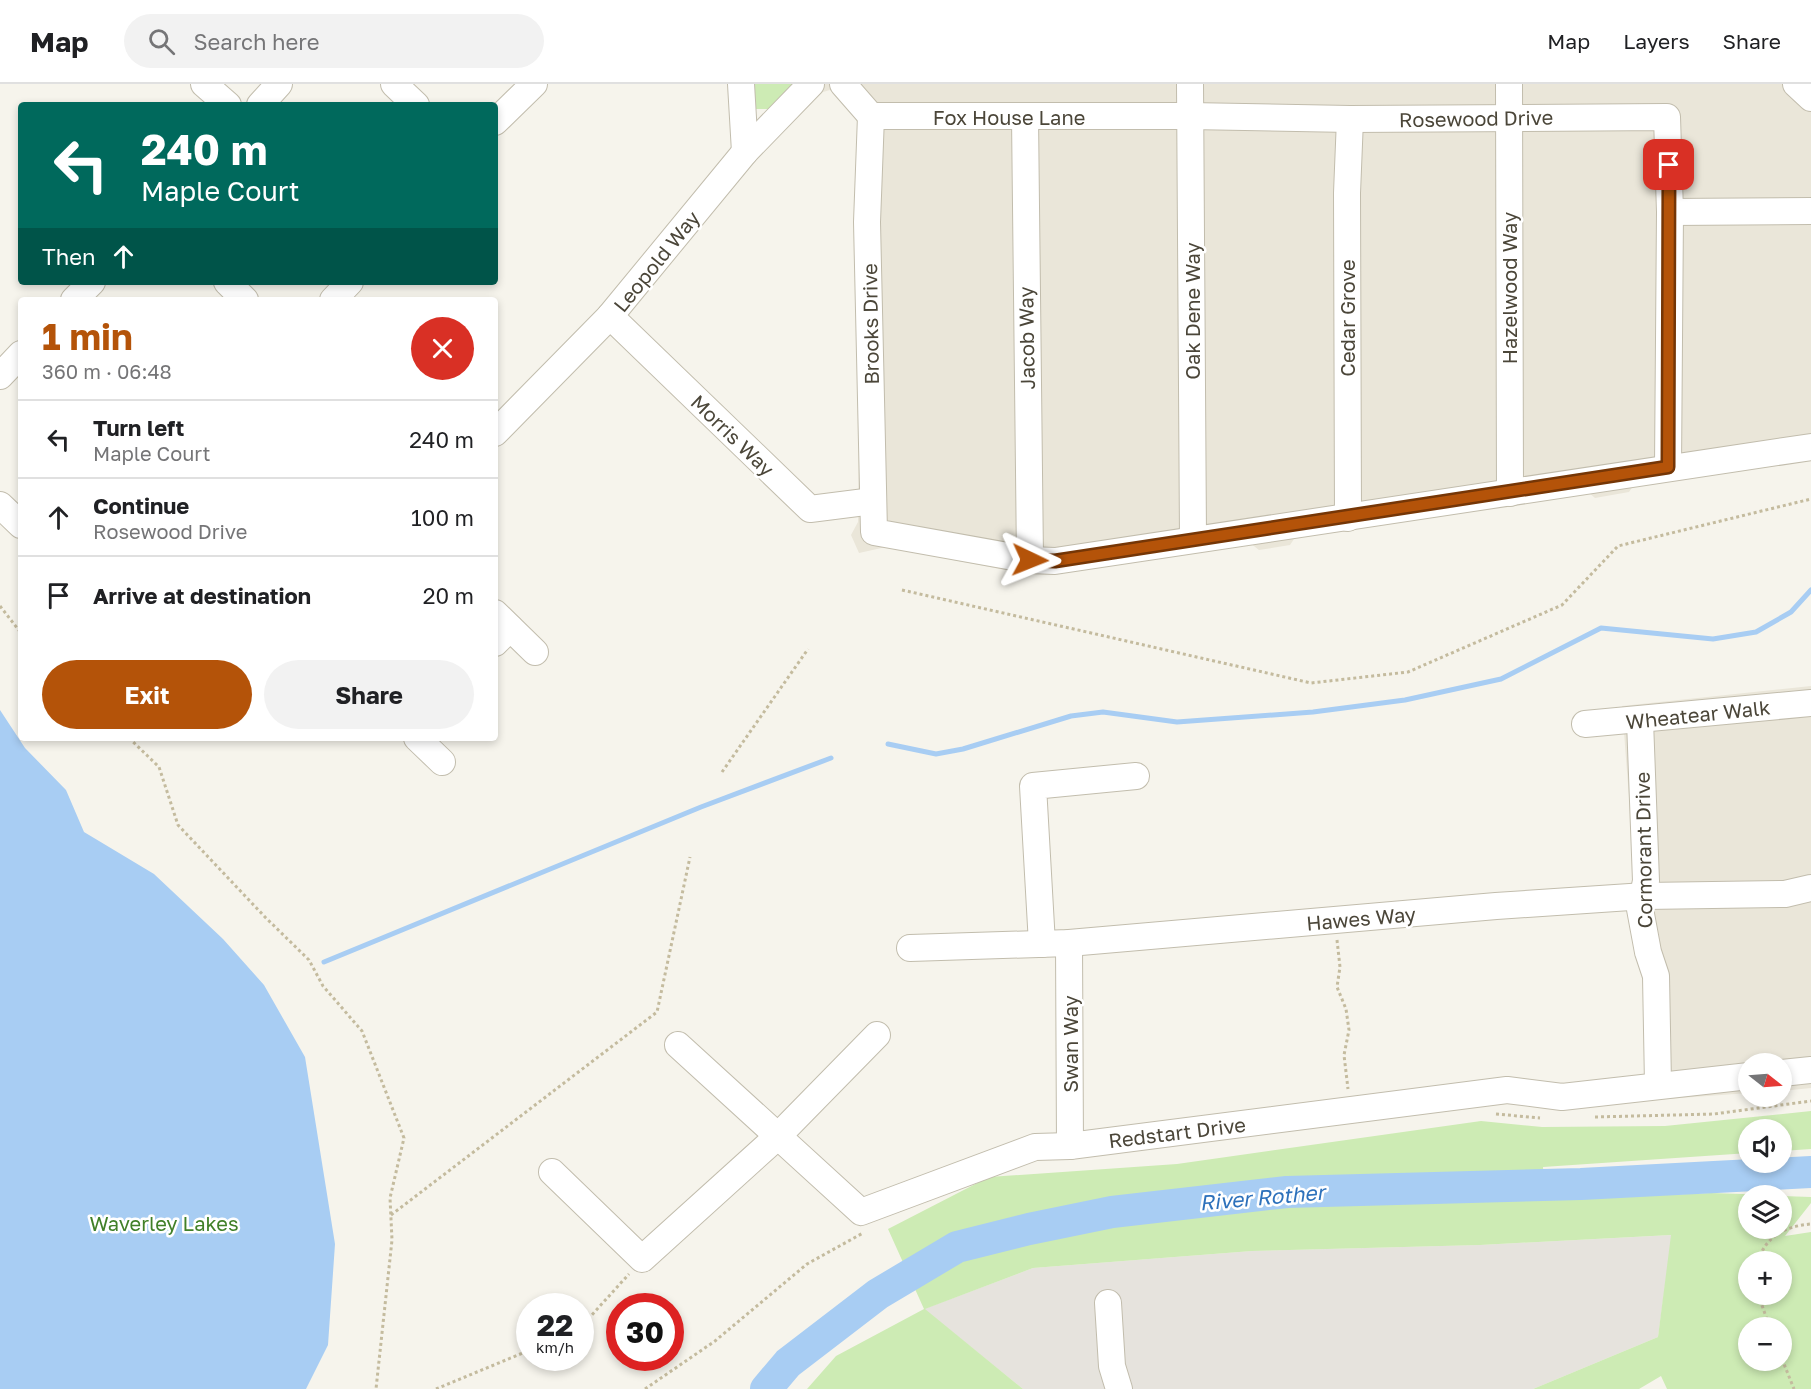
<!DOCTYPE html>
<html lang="en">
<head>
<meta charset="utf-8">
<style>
  body { margin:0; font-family:"Golos Text",sans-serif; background:#f2f2f2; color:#202124; height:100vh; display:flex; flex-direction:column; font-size:22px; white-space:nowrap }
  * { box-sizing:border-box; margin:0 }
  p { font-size:20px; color:#757577 }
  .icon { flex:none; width:33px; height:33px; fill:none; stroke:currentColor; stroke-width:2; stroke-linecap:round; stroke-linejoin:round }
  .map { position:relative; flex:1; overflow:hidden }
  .side { position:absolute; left:18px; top:213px; width:480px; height:444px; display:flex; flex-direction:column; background:#fff; border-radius:6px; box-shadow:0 3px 9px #0003 }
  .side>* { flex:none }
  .hud { position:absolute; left:18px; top:18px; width:480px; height:183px; border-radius:6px; box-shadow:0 3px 9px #0003; background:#00695c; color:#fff; overflow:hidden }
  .needle { width:39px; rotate:107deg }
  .tools { position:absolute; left:1738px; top:969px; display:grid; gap:12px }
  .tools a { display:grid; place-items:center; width:54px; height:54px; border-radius:50%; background:#fff; box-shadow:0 3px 9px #0003; font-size:30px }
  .speed { position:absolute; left:516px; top:1209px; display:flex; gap:12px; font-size:30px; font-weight:700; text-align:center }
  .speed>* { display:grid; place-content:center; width:78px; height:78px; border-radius:50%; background:#fff; box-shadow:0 3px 9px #0003; line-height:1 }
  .speed small { font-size:15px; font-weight:400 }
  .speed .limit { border:9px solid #d22; background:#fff; color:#111 }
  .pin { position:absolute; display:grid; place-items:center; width:51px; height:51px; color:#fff; margin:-26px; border-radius:12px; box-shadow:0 3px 9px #0006 }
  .me { position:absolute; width:66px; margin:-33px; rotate:92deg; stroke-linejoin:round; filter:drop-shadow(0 0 4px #0008) }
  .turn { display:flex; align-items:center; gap:21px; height:126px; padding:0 24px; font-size:27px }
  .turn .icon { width:78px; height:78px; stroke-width:2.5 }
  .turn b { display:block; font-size:42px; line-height:51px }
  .then { display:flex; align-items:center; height:57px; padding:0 24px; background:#0003; gap:12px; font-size:22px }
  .round { display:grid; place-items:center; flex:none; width:63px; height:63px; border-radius:32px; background:#f2f2f2 }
  .head { display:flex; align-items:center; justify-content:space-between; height:102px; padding:0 24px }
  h1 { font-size:36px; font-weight:700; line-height:45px; color:#b45309 }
  .action { display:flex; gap:12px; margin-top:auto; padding:12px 24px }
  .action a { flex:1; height:69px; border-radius:36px; background:#b45309; color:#fff; font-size:24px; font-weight:700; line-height:69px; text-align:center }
  .action a+a { background:#f2f2f2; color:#202124 }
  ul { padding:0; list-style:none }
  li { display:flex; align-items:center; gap:18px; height:78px; padding:0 24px; border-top:2px solid #e0e0e0 }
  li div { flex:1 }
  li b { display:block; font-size:22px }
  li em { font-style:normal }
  header { display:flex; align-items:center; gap:36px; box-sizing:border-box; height:84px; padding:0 30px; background:#fff; border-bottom:2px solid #e0e0e0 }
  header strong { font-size:28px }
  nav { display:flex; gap:33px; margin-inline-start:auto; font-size:21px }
  .search { width:420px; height:54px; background:#f2f2f2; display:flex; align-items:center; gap:15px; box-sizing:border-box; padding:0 21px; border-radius:33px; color:#757577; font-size:22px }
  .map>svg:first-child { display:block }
  .residential { fill:#eae6d9 }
  .industrial { fill:#e6e3dd }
  .green { fill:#cdebb4; fill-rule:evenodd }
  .water { fill:#a8cdf3 }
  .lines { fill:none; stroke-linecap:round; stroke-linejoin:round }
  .stream { stroke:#a8cdf3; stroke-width:5 }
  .river { stroke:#a8cdf3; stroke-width:32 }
  .minor-casing { stroke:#c2bdad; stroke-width:28 }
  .path { stroke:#c4bb9e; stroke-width:3; stroke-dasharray:3 3; stroke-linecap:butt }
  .minor { stroke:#fff; stroke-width:26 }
  .route-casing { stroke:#753606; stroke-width:15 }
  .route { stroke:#b45309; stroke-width:10 }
  .labels { text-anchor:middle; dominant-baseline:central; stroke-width:5; stroke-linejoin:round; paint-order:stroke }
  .street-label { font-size:20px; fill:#4b4639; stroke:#fff }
  .park-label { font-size:20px; fill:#418029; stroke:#fff }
  .water-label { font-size:21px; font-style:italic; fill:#2d71bb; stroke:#fff }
</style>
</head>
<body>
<header>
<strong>Map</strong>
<div class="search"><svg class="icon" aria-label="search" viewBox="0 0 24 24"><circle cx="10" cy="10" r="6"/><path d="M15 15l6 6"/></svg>Search here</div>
<nav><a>Map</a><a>Layers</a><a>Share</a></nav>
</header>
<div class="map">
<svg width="1811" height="1305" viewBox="0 0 1811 1305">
  <rect width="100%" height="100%" fill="#f6f4ec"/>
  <g class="residential">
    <polygon points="805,0 1811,0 1811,372 1634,401 1629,408 1595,414 1588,408 1296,452 1290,461 1259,466 1250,459 1031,491 886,463 859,469 851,451 858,438 862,49 854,27 830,6 816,10"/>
    <polygon points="1811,602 1811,1004 1782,1007 1782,980 1749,980 1749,1009 1652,1016 1622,622"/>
  </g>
  <polygon class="industrial" points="1672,1151 1658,1253 1533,1305 1023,1305 924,1225 1033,1184 1252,1167 1480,1161"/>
  <g class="green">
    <polygon points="751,0 801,0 779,25 751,25"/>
    <path d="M1811 1027V1065L1782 1067V1046H1749V1069L1543 1083 1546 1116 1711 1109 1775 1111 1749 1112V1144H1782V1112L1811 1113V1119L1785 1152 1811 1148V1305H1667L1661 1292 1639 1305H1533L1658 1253 1671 1151 1480 1161 1252 1167 1033 1184 925 1225 1023 1305H807L836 1272 924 1225 888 1145 989 1093 1177 1080 1481 1037 1542 1043 1665 1042ZM1749 1178H1782V1210H1749ZM1749 1244H1782V1276H1749Z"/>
  </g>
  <polygon class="water" points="0,626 25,664 66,706 84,748 154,790 223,855 264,901 305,973 335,1160 328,1261 306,1305 0,1305"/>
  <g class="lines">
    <g class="stream">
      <polyline points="888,660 936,670 963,665 1071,632 1103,628 1177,638 1313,628 1405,616 1501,595 1601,544 1713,555 1756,548 1791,528 1811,506"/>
      <polyline points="324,878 701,723 831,674"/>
    </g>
    <polyline class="river" points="766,1305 788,1279 878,1210 957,1163 1029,1145 1112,1128 1287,1108 1581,1100 1811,1088"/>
    <defs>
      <g id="minor">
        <polyline points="204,0 228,21"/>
        <polyline points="394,0 416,21"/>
        <polyline points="741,0 745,68"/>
        <polyline points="843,0 871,32 1190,32 1350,35 1667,33 1670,128 1668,383"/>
        <polyline points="1190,0 1193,454"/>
        <polyline points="1509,0 1510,409"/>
        <polyline points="1796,0 1811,14"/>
        <polyline points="260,21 279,0"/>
        <polyline points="871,32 867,138 874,448 1030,476 1055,477 1811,363"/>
        <polyline points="1025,33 1030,476"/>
        <polyline points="495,38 534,0"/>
        <polyline points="1670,128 1811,127"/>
        <polyline points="227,198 245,216"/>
        <polyline points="74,216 92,198"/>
        <polyline points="333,216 350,198"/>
        <polyline points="610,232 810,425 873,417"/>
        <polyline points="0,292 21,270"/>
        <polyline points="495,349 610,232 745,68 811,0"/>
        <polyline points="0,421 21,441"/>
        <polyline points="1348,434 1347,109 1350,35"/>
        <polyline points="495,529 535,568"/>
        <polyline points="495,559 510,544"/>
        <polyline points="1640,637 1646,797 1640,825 1648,868 1656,892 1658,1000"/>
        <polyline points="1585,640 1811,619"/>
        <polyline points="417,654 442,678"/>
        <polyline points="1069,859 1070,1062"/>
        <polyline points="1042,860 1033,702 1136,692"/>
        <polyline points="910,864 1069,859 1496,822 1645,812 1785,810 1811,804"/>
        <polyline points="678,961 861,1128 1035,1063 1070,1062 1507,1006 1562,1013 1749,992"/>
        <polyline points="1782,989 1811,986"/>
        <polyline points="552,1088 642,1175 778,1052 877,951"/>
        <polyline points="1108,1219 1112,1282 1119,1305"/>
      </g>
    </defs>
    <use href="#minor" class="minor-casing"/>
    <g class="path">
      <polyline points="902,506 1311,599 1408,588 1562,521 1618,462 1811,415"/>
      <polyline points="0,522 21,549"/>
      <polyline points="129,654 159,683 178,741 265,833 309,876 323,902 362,947 404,1054 390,1114 392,1156 376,1305"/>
      <polyline points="722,688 808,565"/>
      <polyline points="1337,856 1340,883 1337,903 1346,925 1349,946 1344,971 1348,1005"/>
      <polyline points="1496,1030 1540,1034"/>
      <polyline points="1595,1033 1714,1030 1811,1017"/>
      <polyline points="391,1131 657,928 690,773"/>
      <path d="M1758 1178C1765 1152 1786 1142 1811 1140"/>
      <polyline points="1758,1210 1770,1244"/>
      <polyline points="580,1244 629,1190"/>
      <polyline points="1782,1275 1794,1305"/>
      <polyline points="436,1305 530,1266"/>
      <polyline points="645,1305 715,1257 807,1180 863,1149"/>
    </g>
    <use href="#minor" class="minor"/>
  </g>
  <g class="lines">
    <defs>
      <polyline id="route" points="1030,476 1055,477 1668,383 1669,81"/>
    </defs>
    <use href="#route" class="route-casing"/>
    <use href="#route" class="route"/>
  </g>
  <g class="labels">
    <g class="street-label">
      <text x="1009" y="33">Fox House Lane</text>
      <text transform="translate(1476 34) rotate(-1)">Rosewood Drive</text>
      <text transform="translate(656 177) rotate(-51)">Leopold Way</text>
      <text transform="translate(1509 204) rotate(-90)">Hazelwood Way</text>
      <text transform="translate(1192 227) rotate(-90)">Oak Dene Way</text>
      <text transform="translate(1347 234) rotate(-90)">Cedar Grove</text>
      <text transform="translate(870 240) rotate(-91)">Brooks Drive</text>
      <text transform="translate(1026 254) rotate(-91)">Jacob Way</text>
      <text transform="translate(733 351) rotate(44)">Morris Way</text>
      <text transform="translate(1698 630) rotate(-6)">Wheatear Walk</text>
      <text transform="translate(1643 766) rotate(-91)">Cormorant Drive</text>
      <text transform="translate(1361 834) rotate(-5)">Hawes Way</text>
      <text transform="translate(1070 960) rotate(-90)">Swan Way</text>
      <text transform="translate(1177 1048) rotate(-7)">Redstart Drive</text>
    </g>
    <g class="park-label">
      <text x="164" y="1139">Waverley Lakes</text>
    </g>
    <g class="water-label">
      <text transform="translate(1262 1113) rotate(-5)">River Rother</text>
    </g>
  </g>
</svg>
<div class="tools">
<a><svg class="needle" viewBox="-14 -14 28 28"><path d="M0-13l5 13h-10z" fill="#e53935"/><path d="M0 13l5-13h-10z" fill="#757577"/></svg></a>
<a><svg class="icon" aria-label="sound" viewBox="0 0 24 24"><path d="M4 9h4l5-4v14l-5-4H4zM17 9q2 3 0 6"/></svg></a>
<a><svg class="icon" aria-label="layers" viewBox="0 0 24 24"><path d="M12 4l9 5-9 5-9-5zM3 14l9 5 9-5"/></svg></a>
<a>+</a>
<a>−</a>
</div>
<div class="speed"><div>22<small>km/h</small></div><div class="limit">30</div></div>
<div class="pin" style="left:1669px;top:81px;background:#d93025"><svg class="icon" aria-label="arrive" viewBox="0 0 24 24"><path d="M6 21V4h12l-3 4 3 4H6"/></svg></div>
<svg class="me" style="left:1030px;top:476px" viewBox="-20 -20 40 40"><path d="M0-17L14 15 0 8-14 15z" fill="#b45309" stroke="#fff" stroke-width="4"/></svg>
<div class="hud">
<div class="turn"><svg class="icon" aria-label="left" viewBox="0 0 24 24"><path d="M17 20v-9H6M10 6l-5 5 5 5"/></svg><div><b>240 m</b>Maple Court</div></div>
<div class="then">Then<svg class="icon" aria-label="ahead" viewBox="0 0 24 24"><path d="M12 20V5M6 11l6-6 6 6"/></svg></div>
</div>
<section class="side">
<div class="head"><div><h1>1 min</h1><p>360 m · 06:48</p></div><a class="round" style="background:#d93025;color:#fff"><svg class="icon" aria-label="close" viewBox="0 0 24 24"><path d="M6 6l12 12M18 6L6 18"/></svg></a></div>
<ul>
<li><svg class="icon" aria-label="left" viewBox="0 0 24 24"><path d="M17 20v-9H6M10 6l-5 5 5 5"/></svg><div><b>Turn left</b><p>Maple Court</p></div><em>240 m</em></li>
<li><svg class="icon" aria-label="ahead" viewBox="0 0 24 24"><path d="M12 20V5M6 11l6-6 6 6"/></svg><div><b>Continue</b><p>Rosewood Drive</p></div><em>100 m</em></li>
<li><svg class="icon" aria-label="arrive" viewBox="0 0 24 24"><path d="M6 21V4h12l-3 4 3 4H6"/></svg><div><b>Arrive at destination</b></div><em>20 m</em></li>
</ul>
<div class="action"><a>Exit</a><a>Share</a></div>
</section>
</div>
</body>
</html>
